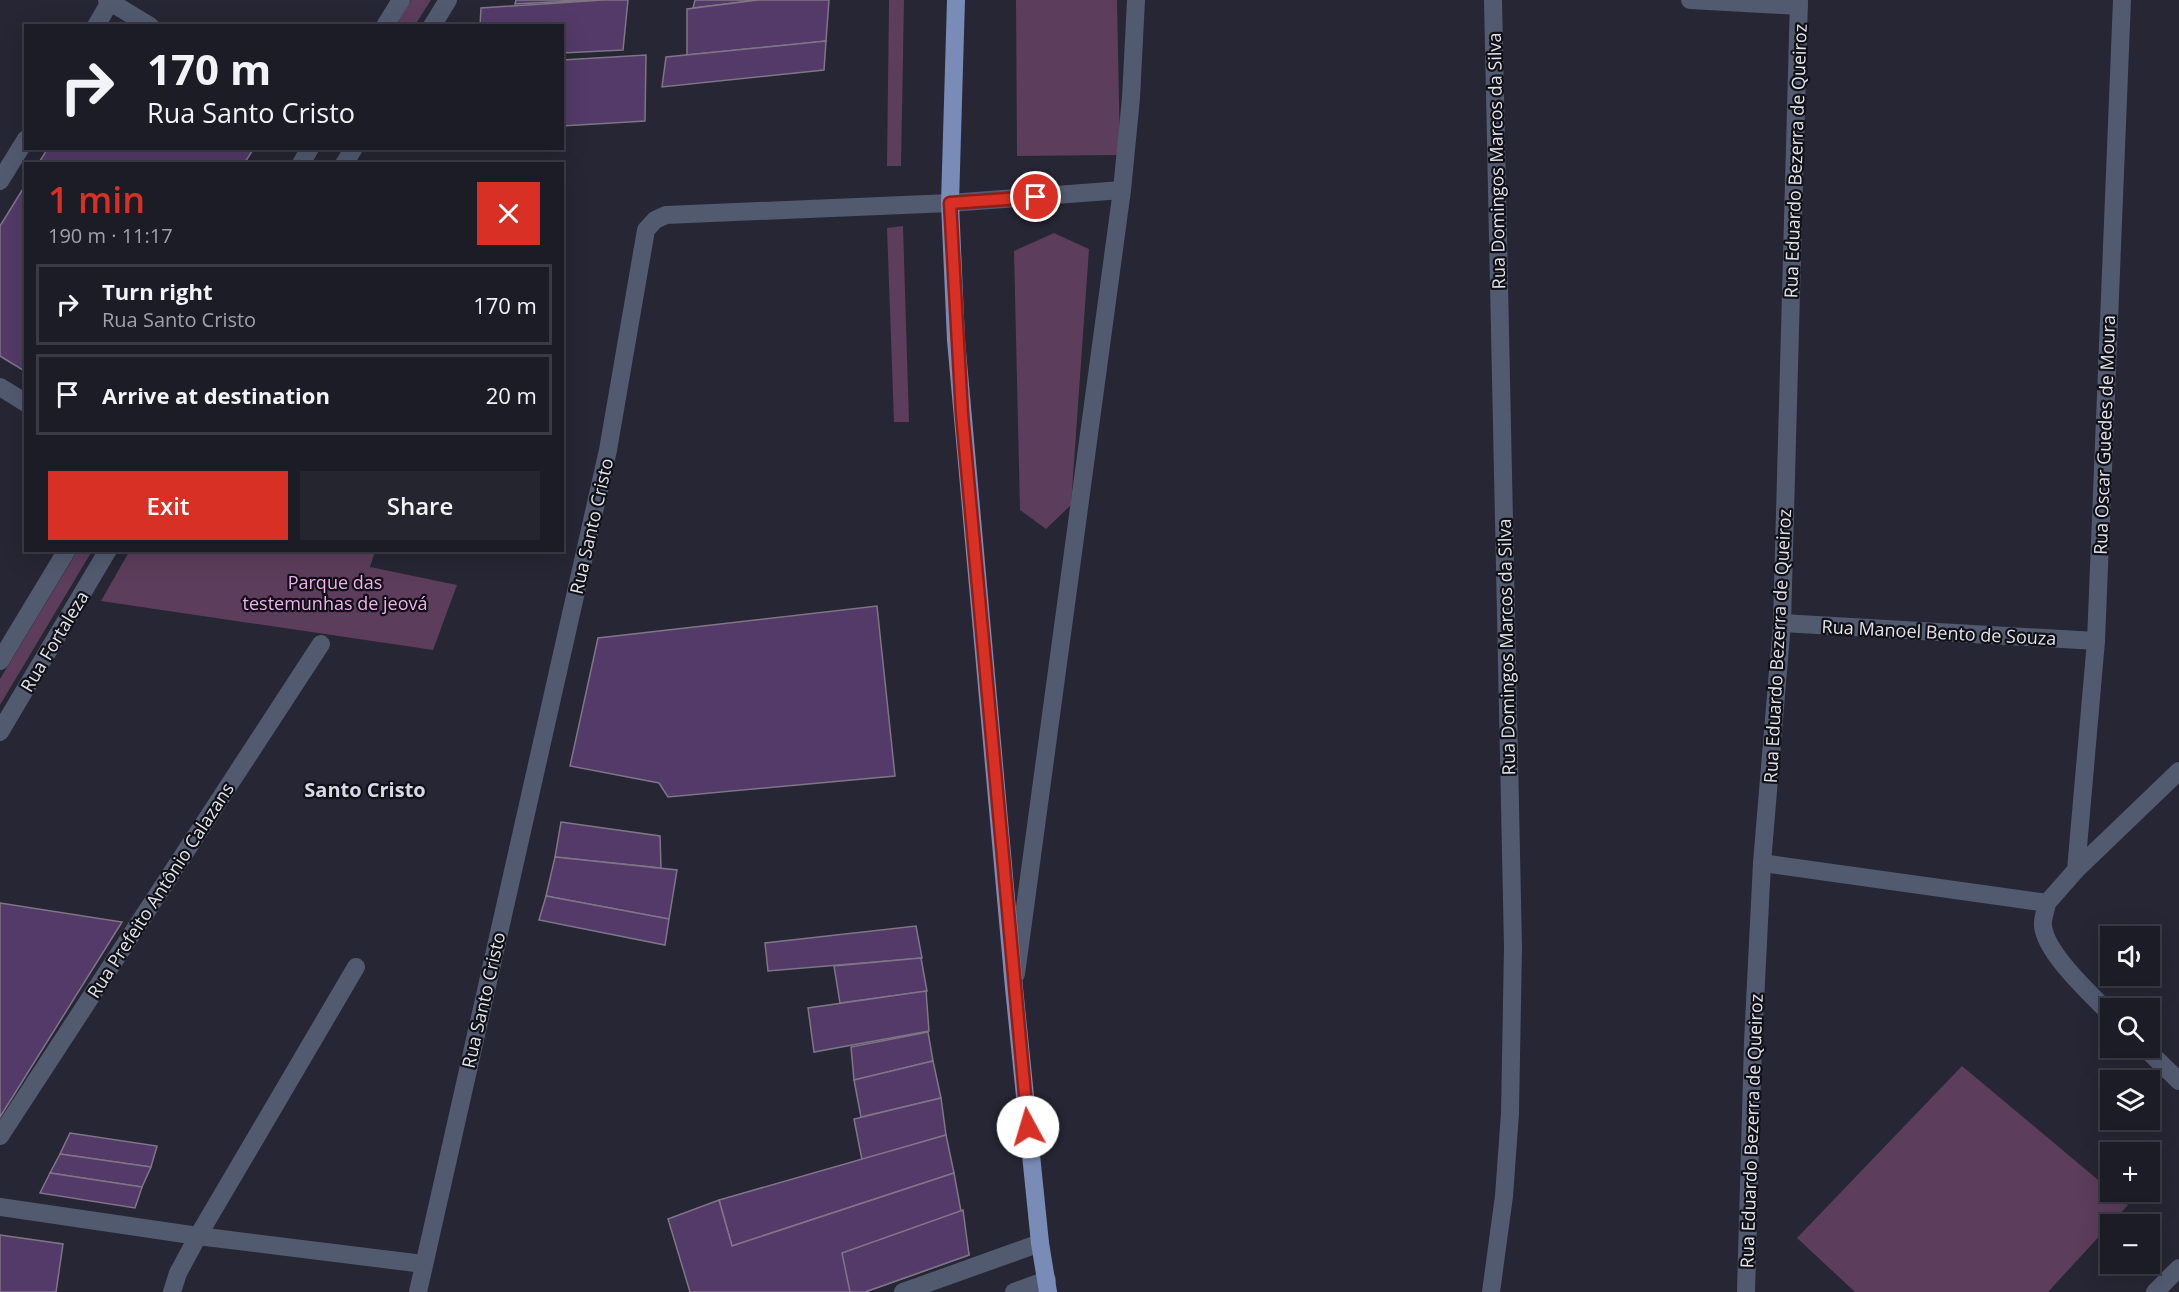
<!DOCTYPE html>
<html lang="en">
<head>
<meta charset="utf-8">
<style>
  body { margin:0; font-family:"Open Sans",sans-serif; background:#25252f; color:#f1f3f6; height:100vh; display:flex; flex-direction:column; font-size:22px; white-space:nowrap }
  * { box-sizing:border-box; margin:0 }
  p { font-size:20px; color:#a0a1a7 }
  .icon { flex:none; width:33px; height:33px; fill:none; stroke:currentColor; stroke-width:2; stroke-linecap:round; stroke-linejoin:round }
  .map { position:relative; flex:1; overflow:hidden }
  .drawer { position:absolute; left:24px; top:162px; width:540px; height:390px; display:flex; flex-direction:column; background:#1c1c27; border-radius:0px; box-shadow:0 6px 24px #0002,0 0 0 2px #3a3a44 }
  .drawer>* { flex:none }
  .guide { position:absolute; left:24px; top:24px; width:540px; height:126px; border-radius:0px; box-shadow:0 6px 24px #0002,0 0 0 2px #3a3a44; background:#1c1c27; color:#f1f3f6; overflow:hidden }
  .tools { position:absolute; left:2100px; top:926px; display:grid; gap:12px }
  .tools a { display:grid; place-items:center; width:60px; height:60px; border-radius:0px; background:#1c1c27; box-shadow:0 6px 24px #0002,0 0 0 2px #3a3a44; font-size:30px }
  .pin { position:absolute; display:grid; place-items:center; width:51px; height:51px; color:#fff; margin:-26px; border:3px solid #fff; border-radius:50%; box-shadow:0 2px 6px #0007 }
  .me { position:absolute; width:66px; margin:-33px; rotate:354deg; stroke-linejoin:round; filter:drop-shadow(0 0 4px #0008) }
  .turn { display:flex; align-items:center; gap:21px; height:126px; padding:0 24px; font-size:27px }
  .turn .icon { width:78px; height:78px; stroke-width:2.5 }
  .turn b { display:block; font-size:42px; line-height:51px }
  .round { display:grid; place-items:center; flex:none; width:63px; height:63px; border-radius:0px; background:#25252f }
  .head { display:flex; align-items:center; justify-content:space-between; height:102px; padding:0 24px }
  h1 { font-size:36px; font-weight:600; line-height:45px; color:#d93025 }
  .cta { display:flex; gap:12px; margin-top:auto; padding:12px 24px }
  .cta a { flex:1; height:69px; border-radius:0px; background:#d93025; color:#fff; font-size:24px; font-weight:600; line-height:69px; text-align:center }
  .cta a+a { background:#25252f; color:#f1f3f6 }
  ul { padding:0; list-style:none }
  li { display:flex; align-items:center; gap:18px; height:81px; margin:0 12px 9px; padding:0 12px; border:3px solid #3a3a44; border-radius:0px }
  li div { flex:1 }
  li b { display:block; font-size:22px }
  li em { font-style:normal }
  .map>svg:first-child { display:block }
  .green { fill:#5c3d5b }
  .building { fill:#533a68; stroke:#7e7686; stroke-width:1.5 }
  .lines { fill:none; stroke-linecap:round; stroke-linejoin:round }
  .street { stroke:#515a6f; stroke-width:18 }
  .primary { stroke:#798bb7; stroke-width:18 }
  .route-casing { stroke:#8d1f18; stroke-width:15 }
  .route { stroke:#d93025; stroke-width:10 }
  .labels { text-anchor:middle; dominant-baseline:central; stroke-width:4.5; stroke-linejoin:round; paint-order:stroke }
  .street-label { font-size:18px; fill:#e3e3ec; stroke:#101016 }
  .park-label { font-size:18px; fill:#f1afed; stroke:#101016 }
  .neighbourhood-label { font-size:20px; font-weight:bold; fill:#d9d8eb; stroke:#101016 }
</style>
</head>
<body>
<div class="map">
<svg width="2179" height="1292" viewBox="0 0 2179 1292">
  <rect width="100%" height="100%" fill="#262634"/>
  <g class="green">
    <polygon points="411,0 431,0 415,25 396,26"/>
    <polygon points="889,0 904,0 901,166 887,166"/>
    <polygon points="1016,0 1117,0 1120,155 1017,156"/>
    <polygon points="903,226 909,422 894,422 887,228"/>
    <polygon points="1054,233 1089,249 1071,505 1046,529 1020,510 1014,251"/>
    <polygon points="78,550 92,551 0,705 0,679"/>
    <polygon points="130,550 375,551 370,567 457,585 433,650 101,601"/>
    <polygon points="1962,1066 2128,1205 2048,1292 1855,1292 1797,1238"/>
  </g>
  <g class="building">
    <polygon points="516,0 595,0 515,4"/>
    <polygon points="603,0 628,0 623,50 562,53 562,26 480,26 481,8"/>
    <polygon points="695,0 758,0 693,8"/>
    <polygon points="758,0 829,0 826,41 687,55 687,9"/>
    <polygon points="826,41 824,70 662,87 666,57"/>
    <polygon points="646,55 645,121 562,126 562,60"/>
    <polygon points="48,148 254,148 244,164 38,164"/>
    <polygon points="26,184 26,372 0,356 0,226"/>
    <polygon points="877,606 895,776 668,797 659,783 570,766 598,638"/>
    <polygon points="561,822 660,836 661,868 555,857"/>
    <polygon points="555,857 677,870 669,919 546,896"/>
    <polygon points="546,896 669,919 665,945 539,920"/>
    <polygon points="0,903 122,922 0,1117"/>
    <polygon points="916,926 922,958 768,971 765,943"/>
    <polygon points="921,958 927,991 840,1003 834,966"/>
    <polygon points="926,991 929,1031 814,1052 808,1008"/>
    <polygon points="928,1032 933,1061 854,1080 851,1047"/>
    <polygon points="933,1061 941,1098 861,1117 854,1080"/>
    <polygon points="941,1098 946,1135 862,1160 854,1119"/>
    <polygon points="70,1133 157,1146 151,1167 60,1154"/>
    <polygon points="946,1135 954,1173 732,1246 719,1200"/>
    <polygon points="60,1154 151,1167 142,1187 50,1173"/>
    <polygon points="50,1173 142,1187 135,1208 40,1193"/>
    <polygon points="954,1173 969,1255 865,1292 690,1292 668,1219 719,1200 732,1246"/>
    <polygon points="963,1210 969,1255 865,1292 850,1292 842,1253"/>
    <polygon points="0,1235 63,1244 56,1292 0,1292"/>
  </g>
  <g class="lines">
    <g class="street">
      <polyline points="107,0 150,26"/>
      <polyline points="1690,0 1799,6"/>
      <polyline points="96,26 111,0"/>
      <polyline points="385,26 401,0"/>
      <polyline points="432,26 448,0"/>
      <polyline points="301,164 310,148"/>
      <polyline points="344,164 354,148"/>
      <polyline points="0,181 26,139"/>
      <polyline points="0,387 26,403"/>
      <polyline points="1782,623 2096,641"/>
      <polyline points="0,661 67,550"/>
      <polyline points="0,732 108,550"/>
      <polyline points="1762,863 2047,903"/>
      <polyline points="2076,870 2096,641 2122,0"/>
      <polyline points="2047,903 2076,870 2179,771"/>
      <path d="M2047 903C2046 910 2042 919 2043 926 2046 954 2091 994 2110 1014"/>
      <polyline points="1016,974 1122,190 1131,98 1136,0"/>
      <polyline points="2144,1047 2179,1081"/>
      <polyline points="0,1136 321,644"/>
      <polyline points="0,1207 198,1236 423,1264"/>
      <polyline points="172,1292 178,1273 198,1236 356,967"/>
      <polyline points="418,1292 608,450 646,230 655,220 666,215 950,203 1122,190"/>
      <polyline points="903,1292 1040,1243"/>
      <polyline points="1014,1292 1047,1280"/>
      <polyline points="1491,1292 1504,1196 1510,1113 1513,947 1493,0"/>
      <polyline points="1746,1292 1753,1042 1762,863 1782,623 1799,0"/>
      <polyline points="2155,1292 2179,1268"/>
    </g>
    <polyline class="primary" points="956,0 950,203 956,340 1014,988 1040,1243 1048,1292"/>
  </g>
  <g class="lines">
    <defs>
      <polyline id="route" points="1028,1127 962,414 950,203 1036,197"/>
    </defs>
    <use href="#route" class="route-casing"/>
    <use href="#route" class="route"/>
  </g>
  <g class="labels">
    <g class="street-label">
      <text transform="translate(1496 161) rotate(-91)">Rua Domingos Marcos da Silva</text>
      <text transform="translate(1795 161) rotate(-88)">Rua Eduardo Bezerra de Queiroz</text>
      <text transform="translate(2104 435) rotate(-88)">Rua Oscar Guedes de Moura</text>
      <text transform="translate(591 526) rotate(-77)">Rua Santo Cristo</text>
      <text transform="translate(1939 632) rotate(3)">Rua Manoel Bento de Souza</text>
      <text transform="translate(54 641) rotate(-59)">Rua Fortaleza</text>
      <text transform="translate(1777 646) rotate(-87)">Rua Eduardo Bezerra de Queiroz</text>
      <text transform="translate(1506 647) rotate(-91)">Rua Domingos Marcos da Silva</text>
      <text transform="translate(160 890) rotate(-57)">Rua Prefeito Antônio Calazans</text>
      <text transform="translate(483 1000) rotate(-77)">Rua Santo Cristo</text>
      <text transform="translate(1751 1131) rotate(-88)">Rua Eduardo Bezerra de Queiroz</text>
    </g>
    <g class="park-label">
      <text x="335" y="582">Parque das<tspan x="335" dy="21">testemunhas de jeová</tspan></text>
    </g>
    <g class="neighbourhood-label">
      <text x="365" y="789">Santo Cristo</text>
    </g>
  </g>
</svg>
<div class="tools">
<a><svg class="icon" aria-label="sound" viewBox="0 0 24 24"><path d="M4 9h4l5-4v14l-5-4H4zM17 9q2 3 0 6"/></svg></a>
<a><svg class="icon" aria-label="search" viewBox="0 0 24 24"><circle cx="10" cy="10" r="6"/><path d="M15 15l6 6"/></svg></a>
<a><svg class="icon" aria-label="layers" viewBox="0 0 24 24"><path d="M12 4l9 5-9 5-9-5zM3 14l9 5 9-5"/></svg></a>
<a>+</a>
<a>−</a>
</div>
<div class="pin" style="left:1036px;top:197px;background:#d93025"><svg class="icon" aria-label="arrive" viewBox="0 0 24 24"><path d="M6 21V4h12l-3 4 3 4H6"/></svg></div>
<svg class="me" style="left:1028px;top:1127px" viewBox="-20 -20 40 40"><circle r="19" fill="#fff"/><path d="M0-13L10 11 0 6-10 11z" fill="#d93025"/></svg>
<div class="guide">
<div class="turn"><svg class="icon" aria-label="right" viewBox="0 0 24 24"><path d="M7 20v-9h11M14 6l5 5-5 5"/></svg><div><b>170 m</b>Rua Santo Cristo</div></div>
</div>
<section class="drawer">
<div class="head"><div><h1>1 min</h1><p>190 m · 11:17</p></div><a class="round" style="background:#d93025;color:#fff"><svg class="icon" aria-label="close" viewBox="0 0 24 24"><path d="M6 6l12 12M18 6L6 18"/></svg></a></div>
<ul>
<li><svg class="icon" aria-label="right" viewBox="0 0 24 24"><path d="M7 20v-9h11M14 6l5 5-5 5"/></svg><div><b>Turn right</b><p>Rua Santo Cristo</p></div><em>170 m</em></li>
<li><svg class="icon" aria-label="arrive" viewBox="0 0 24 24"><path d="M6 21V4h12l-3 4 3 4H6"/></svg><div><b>Arrive at destination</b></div><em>20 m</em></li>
</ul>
<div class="cta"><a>Exit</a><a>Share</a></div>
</section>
</div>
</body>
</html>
